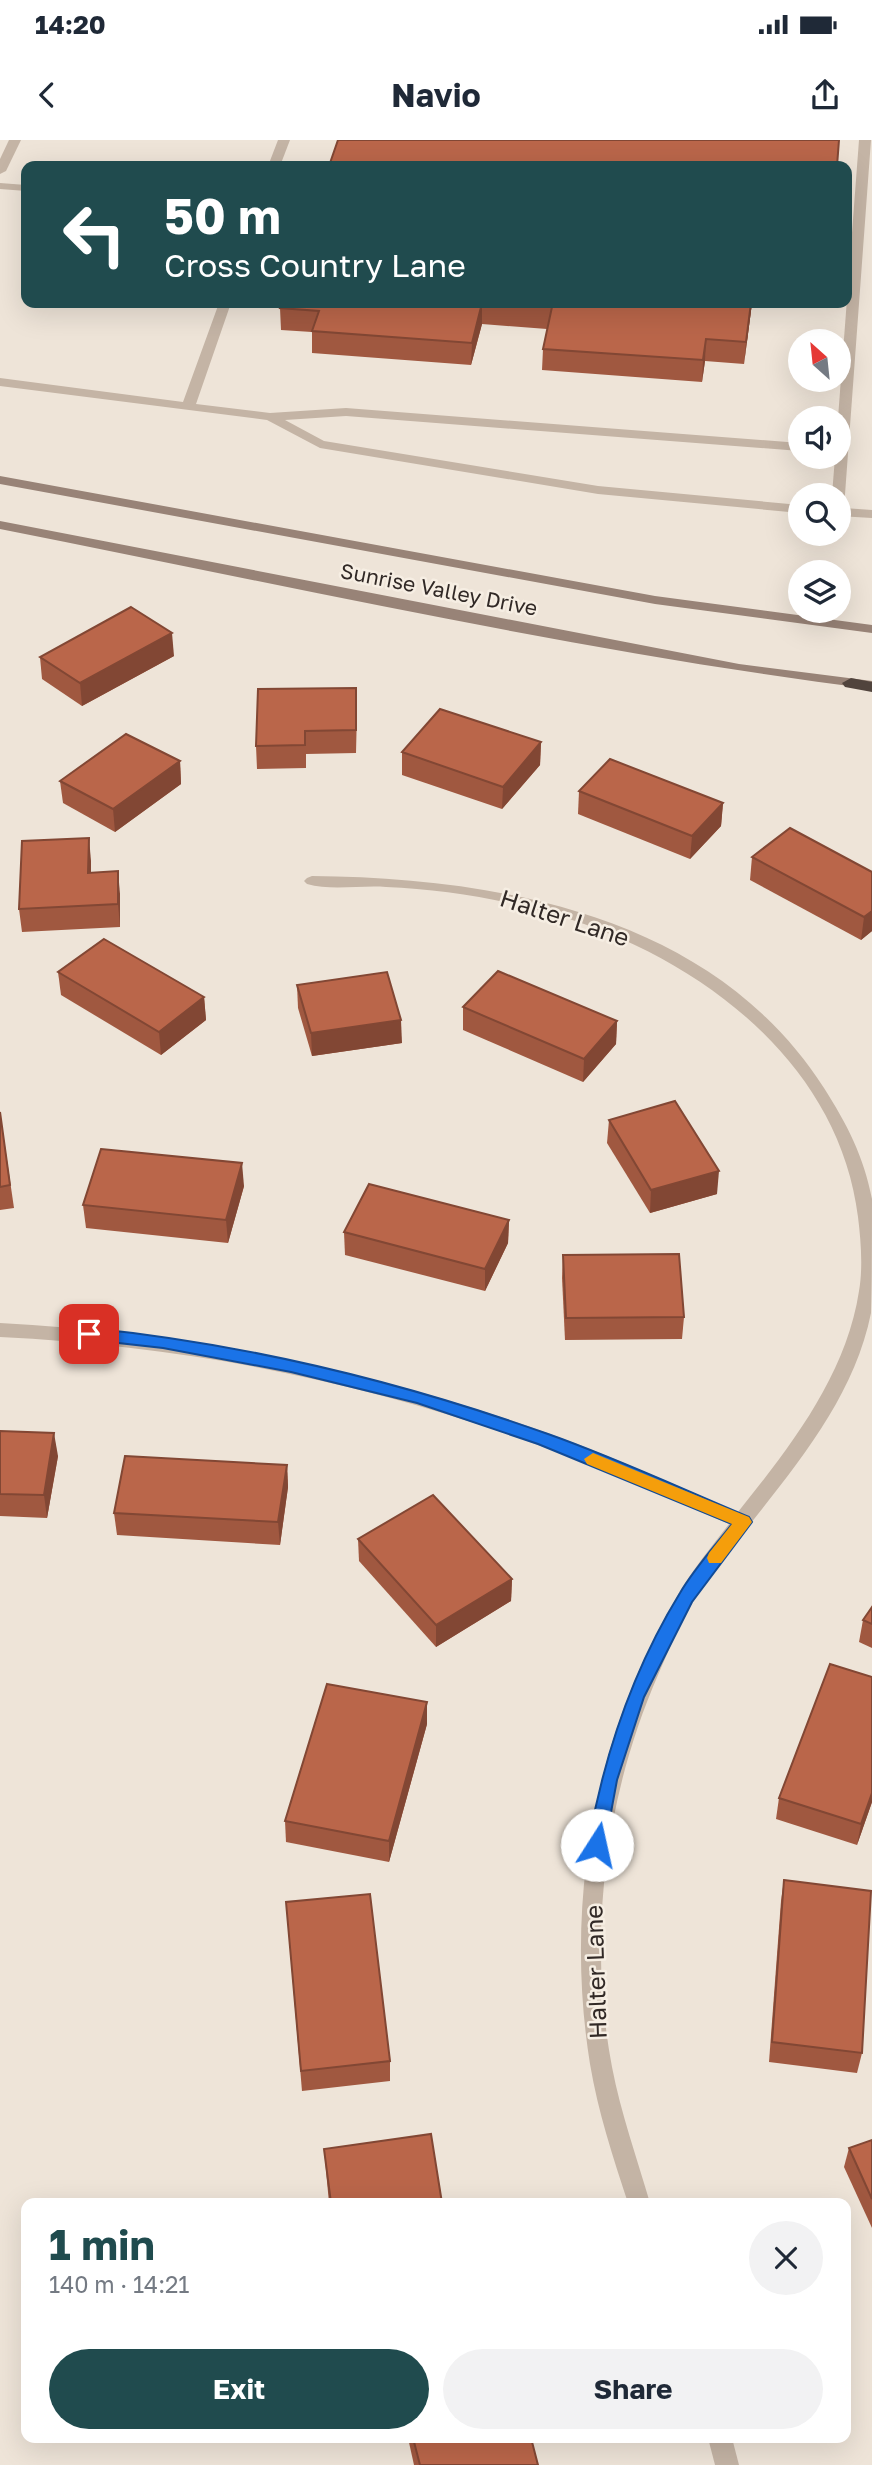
<!DOCTYPE html>
<html lang="en">
<head>
<meta charset="utf-8">
<style>
  body { margin:0; font-family:"Golos Text",sans-serif; background:#f2f2f3; color:#1f2937; height:100vh; display:flex; flex-direction:column; font-size:26px; white-space:nowrap }
  * { box-sizing:border-box; margin:0 }
  p { font-size:23px; color:#747a83 }
  .icon { flex:none; width:38px; height:38px; fill:none; stroke:currentColor; stroke-width:2; stroke-linecap:round; stroke-linejoin:round }
  .map { position:relative; flex:1; overflow:hidden }
  .sheet { position:absolute; left:21px; top:2058px; width:830px; height:245px; display:flex; flex-direction:column; background:#fff; border-radius:14px; box-shadow:0 7px 28px #0002 }
  .sheet>* { flex:none }
  .guide { position:absolute; left:21px; top:21px; width:831px; height:147px; border-radius:14px; box-shadow:0 7px 28px #0002; background:#204b4e; color:#fff; overflow:hidden }
  .needle { width:46px; rotate:333deg }
  .fabs { position:absolute; left:788px; top:189px; display:grid; gap:14px }
  .fabs a { display:grid; place-items:center; width:63px; height:63px; border-radius:50%; background:#fff; box-shadow:0 7px 28px #0002; font-size:35px }
  .pin { position:absolute; display:grid; place-items:center; width:60px; height:60px; color:#fff; margin:-30px; border-radius:14px; box-shadow:0 4px 10px #0006 }
  .me { position:absolute; width:77px; margin:-38px; rotate:10deg; stroke-linejoin:round; filter:drop-shadow(0 0 5px #0008) }
  .turn { display:flex; align-items:center; gap:24px; height:147px; padding:0 28px; font-size:32px }
  .turn .icon { width:91px; height:91px; stroke-width:2.5 }
  .turn b { display:block; font-size:49px; line-height:60px }
  .round { display:grid; place-items:center; flex:none; width:74px; height:74px; border-radius:37px; background:#f2f2f3 }
  .head { display:flex; align-items:center; justify-content:space-between; height:119px; padding:0 28px }
  h1 { font-size:42px; font-weight:700; line-height:52px; color:#204b4e }
  .action { display:flex; gap:14px; margin-top:auto; padding:14px 28px }
  .action a { flex:1; height:80px; border-radius:42px; background:#204b4e; color:#fff; font-size:28px; font-weight:700; line-height:80px; text-align:center }
  .action a+a { background:#f2f2f3; color:#1f2937 }
  .status { display:flex; justify-content:space-between; align-items:center; height:49px; padding:0 35px; background:#fff; direction:ltr }
  .status svg { height:19px; fill:currentColor }
  header { display:flex; justify-content:space-between; align-items:center; height:91px; padding:0 28px; background:#fff; font-size:32px; font-weight:700 }
  .map>svg:first-child { display:block }
  .lines { fill:none; stroke-linecap:round; stroke-linejoin:round }
  .lane { fill:#c4b4a5; fill-rule:evenodd }
  .street { fill:#c4b4a5; fill-rule:evenodd }
  .secondary { fill:#988377; fill-rule:evenodd }
  .highway { fill:#51443d; fill-rule:evenodd }
  .wall { fill:#a05840 }
  .shaded-wall { fill:#824734 }
  .building { fill:#ba664a; stroke:#824734; stroke-width:2 }
  .route { fill:#1a73e8; stroke:#114b97; stroke-width:2 }
  .slow { fill:#f59e0b }
  .labels { text-anchor:middle; dominant-baseline:central; stroke-width:5; stroke-linejoin:round; paint-order:stroke }
  .far-street-label { font-size:21px; fill:#312926; stroke:#f6eee3 }
  .street-label { font-size:24px; fill:#312926; stroke:#f6eee3 }
</style>
</head>
<body>
<div class="status"><b>14:20</b><svg viewBox="0 0 49 12"><path d="M0 12V9h3v3zM5 12V6h3v6zM10 12V3h3v9zM15 12V0h3v12zM26 1h20v11H26zM47 4h2v5h-2z"/></svg></div>
<header><svg class="icon" aria-label="back" viewBox="0 0 24 24"><path d="M15 5l-7 7 7 7"/></svg>Navio<svg class="icon" aria-label="share" viewBox="0 0 24 24"><path d="M12 15V3M7 8l5-5 5 5M5 13v7h14v-7"/></svg></header>
<div class="map">
<svg width="872" height="2325" viewBox="0 0 872 2325">
  <rect width="100%" height="100%" fill="#eee4d8"/>
  <g class="lines">
    <g class="lane">
      <polygon points="9,0 21,0 6,31 0,34 0,19"/>
      <polygon points="278,0 290,0 280,26 268,26"/>
      <polygon points="859,0 871,0 844,368 872,370 872,378 838,376 838,355 832,355 835,317 838,317 838,278"/>
      <polygon points="0,43 26,45 26,51 0,49"/>
      <polygon points="219,163 231,163 196,264 270,273 346,268 800,303 800,311 346,276 285,280 324,301 598,346 800,365 800,373 598,354 320,308 267,280 0,246 0,238 183,262"/>
    </g>
    <g class="street">
      <path d="M312 736C501 738 714 776 824 948 847 984 864 1017 872 1059 872 1091 872 1144 871 1173 848 1287 753 1368 693 1462 679 1484 669 1510 658 1535 605 1657 587 1796 612 1927 621 1974 637 2018 650 2063H628C613 2017 598 1972 590 1924 564 1762 594 1594 679 1453 693 1429 712 1406 729 1384 666 1357 603 1328 538 1305 364 1241 185 1206 0 1197V1183C190 1193 374 1230 553 1295 616 1318 677 1346 738 1372 790 1307 846 1236 859 1151 863 1128 861 1101 858 1077 838 915 686 808 538 770 489 757 436 749 386 747 361 745 331 751 307 744L304 741 307 738Z"/>
      <polygon points="708,2298 732,2298 739,2325 715,2325"/>
    </g>
    <g class="secondary">
      <polygon points="0,336 655,456 872,485 872,493 655,464 0,344"/>
      <path d="M0 381 739 524 872 541V549C579 512 290 446 0 389Z"/>
    </g>
    <polygon class="highway" points="851,538 872,542 872,552 845,547 842,543"/>
  </g>
  <g class="wall">
    <polygon points="282,163 752,163 744,224 705,221 702,242 542,230 543,209 547,189 482,184 471,225 312,213 312,192 281,190 280,168"/>
    <polygon points="174,516 82,566 42,539 40,517"/>
    <polygon points="357,571 356,613 306,614 306,628 257,629 256,606"/>
    <polygon points="541,602 540,625 502,669 402,635 402,612"/>
    <polygon points="180,621 181,644 115,692 63,663 60,641"/>
    <polygon points="579,651 723,663 721,686 690,719 578,674"/>
    <polygon points="752,717 872,732 872,791 861,800 750,740"/>
    <polygon points="91,721 91,733 120,754 120,787 22,792 19,769"/>
    <polygon points="58,832 204,857 206,880 161,915 61,855"/>
    <polygon points="297,845 402,903 312,916 298,868"/>
    <polygon points="463,867 617,881 616,904 583,942 463,890"/>
    <polygon points="0,972 14,1068 0,1070"/>
    <polygon points="609,980 717,1054 650,1073 607,1003"/>
    <polygon points="244,1046 228,1103 86,1088 83,1065"/>
    <polygon points="509,1080 508,1103 485,1151 345,1115 344,1092"/>
    <polygon points="563,1115 684,1177 682,1199 565,1200 562,1138"/>
    <polygon points="0,1291 58,1316 47,1378 0,1376"/>
    <polygon points="287,1325 288,1347 280,1405 117,1395 114,1373"/>
    <polygon points="358,1399 512,1439 511,1461 436,1507 359,1421"/>
    <polygon points="872,1467 872,1508 859,1502 863,1480"/>
    <polygon points="872,1537 872,1662 857,1705 776,1679 779,1658"/>
    <polygon points="427,1584 389,1722 286,1702 285,1681"/>
    <polygon points="784,1740 862,1913 857,1933 769,1922 781,1761"/>
    <polygon points="286,1762 390,1921 390,1941 302,1951"/>
    <polygon points="872,2000 872,2088 844,2027 849,2008"/>
    <polygon points="324,2009 442,2063 329,2063"/>
    <polygon points="408,2298 531,2298 538,2325 414,2325"/>
  </g>
  <g class="shaded-wall">
    <polygon points="482,163 482,184 471,225 472,203"/>
    <polygon points="751,163 752,163 744,224 746,202"/>
    <polygon points="706,199 705,221 702,242 703,220"/>
    <polygon points="172,493 174,516 82,566 80,543"/>
    <polygon points="541,602 540,625 502,669 503,647"/>
    <polygon points="180,621 181,644 115,692 113,669"/>
    <polygon points="723,663 721,686 690,719 692,696"/>
    <polygon points="89,698 91,721 91,756 88,733"/>
    <polygon points="118,731 120,754 120,787 118,764"/>
    <polygon points="872,771 872,791 861,800 864,777"/>
    <polygon points="204,857 206,880 161,915 159,892"/>
    <polygon points="401,880 402,903 312,916 311,893"/>
    <polygon points="617,881 616,904 583,942 584,919"/>
    <polygon points="242,1023 244,1046 228,1103 226,1080"/>
    <polygon points="719,1031 717,1054 650,1073 651,1050"/>
    <polygon points="509,1080 508,1103 485,1151 485,1129"/>
    <polygon points="54,1293 58,1316 47,1378 44,1355"/>
    <polygon points="287,1325 288,1347 280,1405 278,1382"/>
    <polygon points="512,1439 511,1461 436,1507 436,1485"/>
    <polygon points="427,1562 427,1584 389,1722 389,1701"/>
    <polygon points="872,1653 872,1662 857,1705 861,1684"/>
  </g>
  <g class="building">
    <polygon points="338,0 839,0 837,26 790,26 771,25 770,26 329,26"/>
    <polygon points="282,163 482,163 472,203 312,191 319,171 280,168"/>
    <polygon points="494,163 751,163 746,202 706,199 703,220 543,209 552,167"/>
    <polygon points="131,467 172,493 80,543 40,517"/>
    <polygon points="356,548 356,590 305,591 305,605 256,606 258,549"/>
    <polygon points="440,569 541,602 503,647 402,612"/>
    <polygon points="126,594 180,621 113,669 60,641"/>
    <polygon points="610,619 723,663 692,696 579,651"/>
    <polygon points="790,688 872,732 872,771 864,777 752,717"/>
    <polygon points="89,698 88,733 118,731 118,764 19,769 22,701"/>
    <polygon points="104,799 204,857 159,892 58,832"/>
    <polygon points="498,831 617,881 584,919 463,867"/>
    <polygon points="387,832 401,880 311,893 297,845"/>
    <polygon points="675,961 719,1031 651,1050 609,980"/>
    <polygon points="0,972 10,1045 0,1047"/>
    <polygon points="101,1009 242,1023 226,1080 83,1065"/>
    <polygon points="369,1044 509,1080 485,1129 344,1092"/>
    <polygon points="679,1114 684,1177 566,1178 563,1115"/>
    <polygon points="0,1291 54,1293 44,1355 0,1354"/>
    <polygon points="125,1316 287,1325 278,1382 114,1373"/>
    <polygon points="433,1355 512,1439 436,1485 358,1399"/>
    <polygon points="872,1467 872,1484 863,1480"/>
    <polygon points="830,1524 872,1537 872,1653 861,1684 779,1658"/>
    <polygon points="327,1544 427,1562 389,1701 285,1681"/>
    <polygon points="784,1740 871,1751 862,1913 772,1902"/>
    <polygon points="370,1754 390,1921 301,1931 286,1762"/>
    <polygon points="431,1994 442,2063 331,2063 324,2009"/>
    <polygon points="872,2000 872,2059 849,2008"/>
    <polygon points="413,2298 531,2298 538,2325 420,2325"/>
  </g>
  <path class="route" d="M89 1188C246 1204 399 1241 548 1294 616 1318 682 1349 749 1377L752 1382 692 1462 644 1557 617 1640 604 1710H591L588 1705C604 1615 632 1531 680 1453 694 1429 714 1407 732 1384L538 1304 417 1263 291 1232 163 1208 83 1199V1190Z"/>
  <polygon class="slow" points="593,1313 749,1377 752,1382 721,1423 709,1423 707,1418 709,1413 732,1384 587,1324 584,1319"/>
  <g class="labels">
    <g class="far-street-label">
      <text transform="translate(439 449) rotate(11)">Sunrise Valley Drive</text>
    </g>
    <g class="street-label">
      <text transform="translate(565 777) rotate(18)">Halter Lane</text>
      <text transform="translate(595 1832) rotate(-92)">Halter Lane</text>
    </g>
  </g>
</svg>
<div class="fabs">
<a><svg class="needle" viewBox="-14 -14 28 28"><path d="M0-13l5 13h-10z" fill="#e53935"/><path d="M0 13l5-13h-10z" fill="#747a83"/></svg></a>
<a><svg class="icon" aria-label="sound" viewBox="0 0 24 24"><path d="M4 9h4l5-4v14l-5-4H4zM17 9q2 3 0 6"/></svg></a>
<a><svg class="icon" aria-label="search" viewBox="0 0 24 24"><circle cx="10" cy="10" r="6"/><path d="M15 15l6 6"/></svg></a>
<a><svg class="icon" aria-label="layers" viewBox="0 0 24 24"><path d="M12 4l9 5-9 5-9-5zM3 14l9 5 9-5"/></svg></a>
</div>
<div class="pin" style="left:89px;top:1194px;background:#d93025"><svg class="icon" aria-label="arrive" viewBox="0 0 24 24"><path d="M6 21V4h12l-3 4 3 4H6"/></svg></div>
<svg class="me" style="left:597px;top:1705px" viewBox="-20 -20 40 40"><circle r="19" fill="#fff"/><path d="M0-13L10 11 0 6-10 11z" fill="#1a73e8"/></svg>
<div class="guide">
<div class="turn"><svg class="icon" aria-label="left" viewBox="0 0 24 24"><path d="M17 20v-9H6M10 6l-5 5 5 5"/></svg><div><b>50 m</b>Cross Country Lane</div></div>
</div>
<section class="sheet">
<div class="head"><div><h1>1 min</h1><p>140 m · 14:21</p></div><a class="round"><svg class="icon" aria-label="close" viewBox="0 0 24 24"><path d="M6 6l12 12M18 6L6 18"/></svg></a></div>
<div class="action"><a>Exit</a><a>Share</a></div>
</section>
</div>
</body>
</html>
